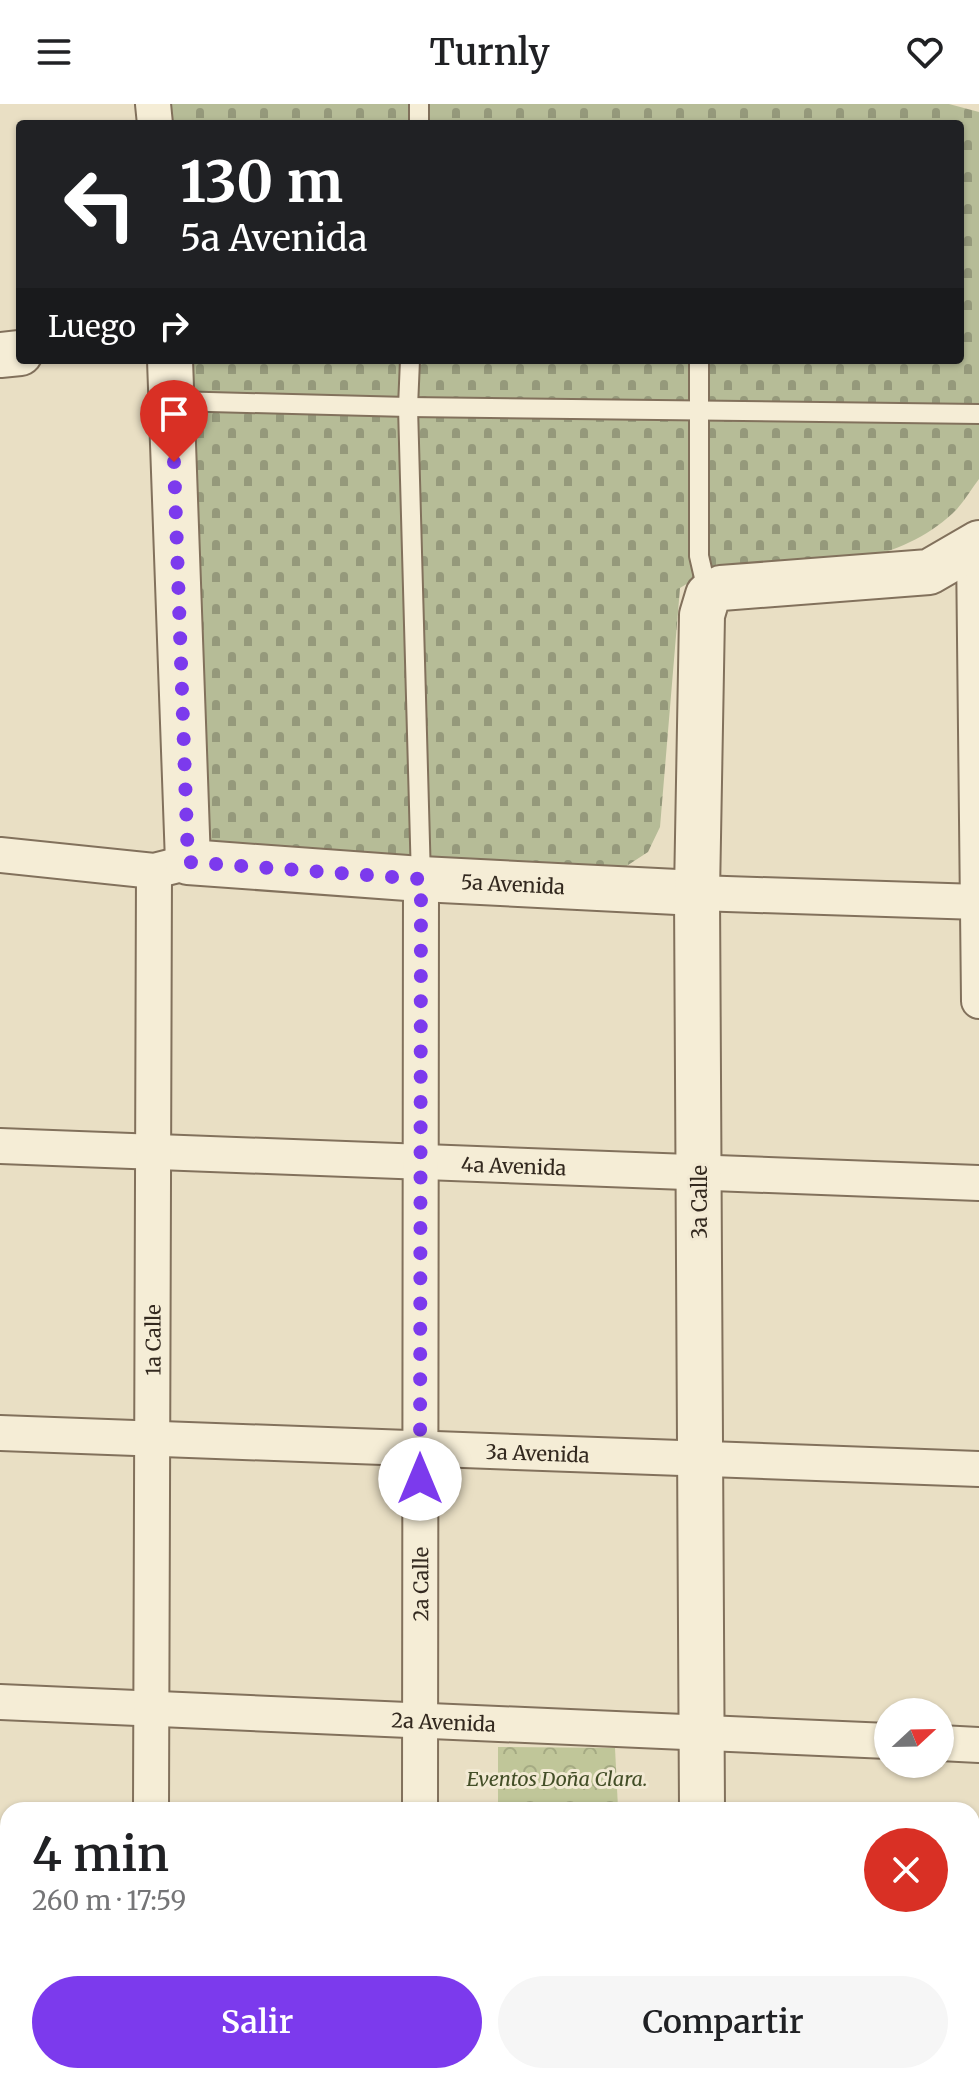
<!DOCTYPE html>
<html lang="es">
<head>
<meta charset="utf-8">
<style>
  body { margin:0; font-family:Merriweather,serif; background:#f6f6f6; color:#202124; height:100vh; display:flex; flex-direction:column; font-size:30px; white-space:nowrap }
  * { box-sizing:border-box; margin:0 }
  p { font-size:26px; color:#757577 }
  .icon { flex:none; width:44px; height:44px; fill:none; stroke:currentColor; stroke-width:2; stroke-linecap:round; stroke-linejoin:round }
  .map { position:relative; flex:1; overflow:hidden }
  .panel { position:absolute; left:0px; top:1698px; width:980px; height:282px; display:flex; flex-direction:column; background:#fff; border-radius:24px 24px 0 0; box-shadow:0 2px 6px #0004 }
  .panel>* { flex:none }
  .guide { position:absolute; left:16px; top:16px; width:948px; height:244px; border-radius:8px; box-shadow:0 2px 6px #0004; background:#202124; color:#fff; overflow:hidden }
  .needle { width:52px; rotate:68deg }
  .buttons { position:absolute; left:874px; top:1594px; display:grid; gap:16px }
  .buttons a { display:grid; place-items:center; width:80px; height:80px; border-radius:50%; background:#fff; box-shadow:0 2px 6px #0004; font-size:40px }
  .pin { position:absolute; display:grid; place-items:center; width:68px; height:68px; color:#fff; margin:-82px -34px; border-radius:50% 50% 50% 0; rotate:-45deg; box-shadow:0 0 8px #0007 }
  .pin .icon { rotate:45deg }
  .me { position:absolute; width:88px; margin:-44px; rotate:0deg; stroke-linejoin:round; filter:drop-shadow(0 0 6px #0008) }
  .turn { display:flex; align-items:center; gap:28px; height:168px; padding:0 32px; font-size:36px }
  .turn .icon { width:104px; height:104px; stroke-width:2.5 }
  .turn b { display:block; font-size:56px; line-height:68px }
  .then { display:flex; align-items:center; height:76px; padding:0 32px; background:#0003; gap:16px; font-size:30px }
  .round { display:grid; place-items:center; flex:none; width:84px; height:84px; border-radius:42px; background:#f6f6f6 }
  .summary { display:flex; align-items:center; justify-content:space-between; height:136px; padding:0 32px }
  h1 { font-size:48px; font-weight:600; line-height:60px }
  .action { display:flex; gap:16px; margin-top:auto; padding:16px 32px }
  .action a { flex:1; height:92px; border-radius:48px; background:#7c3aed; color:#fff; font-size:32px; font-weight:600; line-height:92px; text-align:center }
  .action a+a { background:#f6f6f6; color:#202124 }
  header { display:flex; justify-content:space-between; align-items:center; height:104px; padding:0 32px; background:#fff; font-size:36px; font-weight:600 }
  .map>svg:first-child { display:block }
  .cemetery { fill:url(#cemetery-stones) }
  .park { fill:url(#park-crowns) }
  .building { fill:url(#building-cross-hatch); stroke:#7f5d44; stroke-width:2 }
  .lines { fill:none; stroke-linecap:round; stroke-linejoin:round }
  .service-casing { stroke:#82715c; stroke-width:22 }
  .minor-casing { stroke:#82715c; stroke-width:38 }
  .tertiary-casing { stroke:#82715c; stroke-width:48 }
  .service { stroke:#f5edd6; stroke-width:18 }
  .minor { stroke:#f5edd6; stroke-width:34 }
  .tertiary { stroke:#f5edd6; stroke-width:44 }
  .route { stroke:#7c3aed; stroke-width:14; stroke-dasharray:0 25.2 }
  .labels { text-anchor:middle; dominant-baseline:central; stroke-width:6; stroke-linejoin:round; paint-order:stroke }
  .street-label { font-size:20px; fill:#33291f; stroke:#f2e9d3 }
  .park-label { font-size:20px; font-style:italic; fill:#434e27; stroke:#f2e9d3 }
</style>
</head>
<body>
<header><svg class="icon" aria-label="menu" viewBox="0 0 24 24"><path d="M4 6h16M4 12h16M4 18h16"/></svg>Turnly<svg class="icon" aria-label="heart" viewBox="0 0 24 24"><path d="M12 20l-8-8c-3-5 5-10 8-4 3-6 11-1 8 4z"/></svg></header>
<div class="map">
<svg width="979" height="1979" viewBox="0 0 979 1979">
  <defs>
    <pattern id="cemetery-stones" width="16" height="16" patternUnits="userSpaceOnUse" patternTransform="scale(2)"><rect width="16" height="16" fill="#b6bc97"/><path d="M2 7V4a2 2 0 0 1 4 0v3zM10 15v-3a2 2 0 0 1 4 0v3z" fill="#95997b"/></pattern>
    <pattern id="park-crowns" width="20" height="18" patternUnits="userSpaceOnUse" patternTransform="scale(2)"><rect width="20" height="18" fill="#c0c699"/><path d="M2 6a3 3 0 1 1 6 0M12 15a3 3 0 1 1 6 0" fill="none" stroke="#a5aa83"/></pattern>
    <pattern id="building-cross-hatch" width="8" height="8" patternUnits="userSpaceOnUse" patternTransform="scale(2)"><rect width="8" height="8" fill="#c49c7d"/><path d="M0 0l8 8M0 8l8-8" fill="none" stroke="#a07f66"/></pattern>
  </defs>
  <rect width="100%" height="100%" fill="#e9dfc4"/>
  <path class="cemetery" d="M167 0H949L979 8V375C972 384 965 396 957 405 890 473 780 461 693 476L680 484 660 723 648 748 625 763 201 742 179 256H960V20H168Z"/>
  <polygon class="park" points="498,1643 615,1644 618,1704 498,1705"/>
  <rect class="building" x="336" y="1972" width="77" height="7"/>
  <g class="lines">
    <defs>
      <g id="service">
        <polyline points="419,20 419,0"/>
        <polyline points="410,256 408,303 421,775"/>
        <polyline points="699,256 699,452 708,491"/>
        <polyline points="172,297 408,303 979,310"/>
      </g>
      <g id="minor">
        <polyline points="153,0 155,20"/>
        <polyline points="974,444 979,897"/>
        <polyline points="0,751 154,767 174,762"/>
        <polyline points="697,789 979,798"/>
        <path id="s1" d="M0 1042 979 1079"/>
        <path id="s2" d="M0 1329 979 1365"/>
        <path id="s3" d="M0 1598 888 1637"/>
        <polyline points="940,1639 979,1641"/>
        <path id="s4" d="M151 1706 154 767"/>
        <path id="s5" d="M420 1706 421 775"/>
        <polyline points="0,1890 8,1890"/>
        <polyline points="972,1914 979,1915"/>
        <polyline points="420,1972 420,1979"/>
        <polyline points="150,1979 150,1972"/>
      </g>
      <g id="tertiary">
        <polyline points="0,251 20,249"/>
        <path id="s6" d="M170 256 188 758 421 775 697 789"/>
        <polyline points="702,1706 697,789 702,511 708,491 721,484 929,468 979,439"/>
        <polyline points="704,1972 704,1979"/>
      </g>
    </defs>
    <use href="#service" class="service-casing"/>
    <use href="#minor" class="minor-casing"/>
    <use href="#tertiary" class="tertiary-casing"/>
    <use href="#service" class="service"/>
    <use href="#minor" class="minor"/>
    <use href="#tertiary" class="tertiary"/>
  </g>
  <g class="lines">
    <polyline class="route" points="174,358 188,758 421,775 420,1375"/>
  </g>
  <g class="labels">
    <g class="street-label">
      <text stroke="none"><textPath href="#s6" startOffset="828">5a Avenida</textPath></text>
      <text stroke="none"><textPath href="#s1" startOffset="514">4a Avenida</textPath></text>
      <text transform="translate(699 1098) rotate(-90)">3a Calle</text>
      <text stroke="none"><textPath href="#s4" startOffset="470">1a Calle</textPath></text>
      <text stroke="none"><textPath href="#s2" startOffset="538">3a Avenida</textPath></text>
      <text stroke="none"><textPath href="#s5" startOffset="226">2a Calle</textPath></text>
      <text stroke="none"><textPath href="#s3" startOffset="444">2a Avenida</textPath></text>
    </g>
    <g class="park-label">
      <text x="557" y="1674">Eventos Doña Clara.</text>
    </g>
  </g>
</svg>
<div class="buttons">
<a><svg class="needle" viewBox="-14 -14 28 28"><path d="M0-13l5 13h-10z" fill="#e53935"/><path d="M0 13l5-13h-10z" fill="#757577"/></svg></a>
</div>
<div class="pin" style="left:174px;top:358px;background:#d93025"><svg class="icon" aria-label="arrive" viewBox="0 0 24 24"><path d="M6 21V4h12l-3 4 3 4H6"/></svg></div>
<svg class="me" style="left:420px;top:1375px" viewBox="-20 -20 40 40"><circle r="19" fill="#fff"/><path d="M0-13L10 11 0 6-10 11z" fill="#7c3aed"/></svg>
<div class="guide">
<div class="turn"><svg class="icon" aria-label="left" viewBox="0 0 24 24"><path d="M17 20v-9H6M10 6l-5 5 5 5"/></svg><div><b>130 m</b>5a Avenida</div></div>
<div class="then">Luego<svg class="icon" aria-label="right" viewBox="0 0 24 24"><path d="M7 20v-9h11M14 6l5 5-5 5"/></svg></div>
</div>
<section class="panel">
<div class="summary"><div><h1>4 min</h1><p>260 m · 17:59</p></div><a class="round" style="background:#d93025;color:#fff"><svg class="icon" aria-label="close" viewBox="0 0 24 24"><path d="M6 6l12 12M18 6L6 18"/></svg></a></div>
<div class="action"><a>Salir</a><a>Compartir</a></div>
</section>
</div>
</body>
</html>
